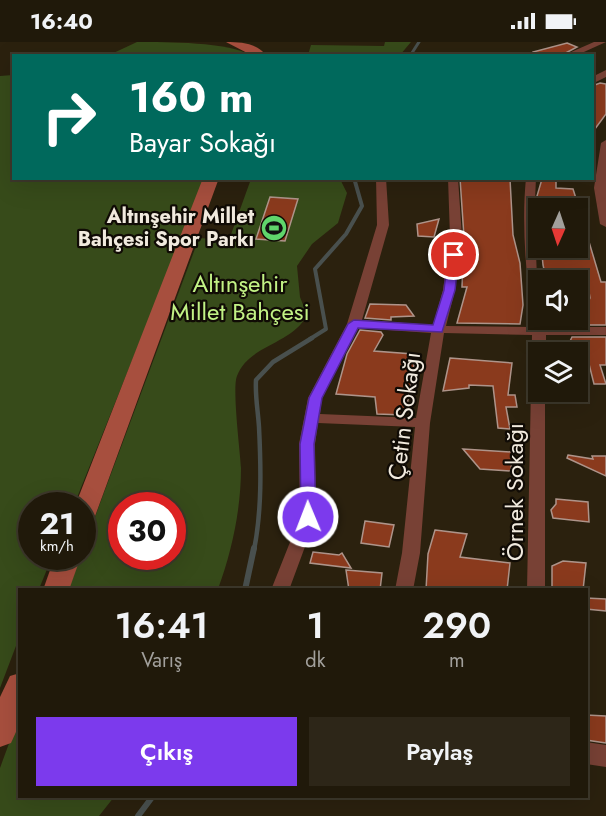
<!DOCTYPE html>
<html lang="tr">
<head>
<meta charset="utf-8">
<style>
  body { margin:0; font-family:Jost,sans-serif; background:#2d2618; color:#f1f3f6; height:100vh; display:flex; flex-direction:column; font-size:22px; white-space:nowrap }
  * { box-sizing:border-box; margin:0 }
  p { font-size:20px; color:#a2a09c }
  .icon { flex:none; width:33px; height:33px; fill:none; stroke:currentColor; stroke-width:2; stroke-linecap:round; stroke-linejoin:round }
  .map { position:relative; flex:1; overflow:hidden }
  .drawer { position:absolute; left:18px; top:546px; width:570px; height:210px; display:flex; flex-direction:column; background:#20190a; border-radius:0px; box-shadow:0 6px 24px #0002,0 0 0 2px #3d382b }
  .drawer>* { flex:none }
  .top-card { position:absolute; left:12px; top:12px; width:582px; height:126px; border-radius:0px; box-shadow:0 6px 24px #0002,0 0 0 2px #3d382b; background:#00695c; color:#fff; overflow:hidden }
  .needle { width:39px; rotate:183deg }
  .buttons { position:absolute; left:528px; top:156px; display:grid; gap:12px }
  .buttons a { display:grid; place-items:center; width:60px; height:60px; border-radius:0px; background:#20190a; box-shadow:0 6px 24px #0002,0 0 0 2px #3d382b; font-size:30px }
  .speed { position:absolute; left:18px; top:450px; display:flex; gap:12px; font-size:30px; font-weight:700; text-align:center }
  .speed>* { display:grid; place-content:center; width:78px; height:78px; border-radius:50%; background:#20190a; box-shadow:0 6px 24px #0002,0 0 0 2px #3d382b; line-height:1 }
  .speed small { font-size:15px; font-weight:400 }
  .speed .limit { border:9px solid #d22; background:#fff; color:#111 }
  .pin { position:absolute; display:grid; place-items:center; width:51px; height:51px; color:#fff; margin:-26px; border:3px solid #fff; border-radius:50%; box-shadow:0 2px 6px #0007 }
  .me { position:absolute; width:66px; margin:-33px; rotate:359deg; stroke-linejoin:round; filter:drop-shadow(0 0 4px #0008) }
  .turn { display:flex; align-items:center; gap:21px; height:126px; padding:0 18px; font-size:27px }
  .turn .icon { width:78px; height:78px; stroke-width:2.5 }
  .turn b { display:block; font-size:42px; line-height:51px }
  .eta { display:flex; justify-content:space-evenly; align-items:center; height:102px; text-align:center }
  .eta b { font-size:36px; font-weight:600; line-height:42px }
  .action { display:flex; gap:12px; margin-top:auto; padding:12px 18px }
  .action a { flex:1; height:69px; border-radius:0px; background:#7c3aed; color:#fff; font-size:24px; font-weight:600; line-height:69px; text-align:center }
  .action a+a { background:#2d2618; color:#f1f3f6 }
  .status { display:flex; justify-content:space-between; align-items:center; height:42px; padding:0 30px; background:#20190a; direction:ltr }
  .status svg { height:16px; fill:currentColor }
  .map>svg:first-child { display:block }
  .green { fill:#374b1a; fill-rule:evenodd }
  .lines { fill:none; stroke-linecap:round; stroke-linejoin:round }
  .stream-far3 { stroke:#49504e; stroke-width:3 }
  .stream-far2 { stroke:#49504e; stroke-width:4 }
  .stream-far1 { stroke:#49504e; stroke-width:4.5 }
  .stream { stroke:#49504e; stroke-width:6 }
  .building { fill:#8a3a1d; stroke:#ae948a; stroke-width:1.5 }
  .minor { fill:#784135; fill-rule:evenodd }
  .tertiary { fill:#784135; fill-rule:evenodd }
  .secondary { fill:#a74f3e; fill-rule:evenodd }
  .route { fill:#7c3aed; stroke:#51269a; stroke-width:1.5 }
  .labels { text-anchor:middle; dominant-baseline:central; stroke-width:4.5; stroke-linejoin:round; paint-order:stroke }
  .far-poi-label { font-size:20px; font-weight:bold; fill:#f1eade; stroke:#100b05; text-anchor:end }
  .park-label { font-size:24px; fill:#c2f285; stroke:#100b05 }
  .street-label { font-size:24px; fill:#f1eade; stroke:#100b05 }
</style>
</head>
<body>
<div class="status"><b>16:40</b><svg viewBox="0 0 49 12"><path d="M0 12V9h3v3zM5 12V6h3v6zM10 12V3h3v9zM15 12V0h3v12zM26 1h20v11H26zM47 4h2v5h-2z"/></svg></div>
<div class="map">
<svg width="606" height="774" viewBox="0 0 606 774">
  <rect width="100%" height="100%" fill="#2b210e"/>
  <g class="green">
    <path d="M137 0C167 0 229 0 250 13L107 14Z"/>
    <polygon points="385,0 411,0 400,13 308,13 311,3 384,4"/>
    <polygon points="13,33 14,136 205,137 74,463 32,464 32,514 52,515 39,547 20,548 19,596 0,646 0,34"/>
    <path d="M251 137H340L347 151 338 181 312 202 297 224 300 255 307 273C292 303 249 302 237 334 232 346 240 408 241 426 241 467 232 509 218 547L67 548 80 515 82 514 83 507 199 196 229 198ZM122 464H172V514H122Z"/>
    <polygon points="19,674 20,754 114,755 99,774 0,774 0,726"/>
  </g>
  <g class="lines">
    <polyline class="stream-far3" points="410,14 419,0"/>
    <polyline class="stream-far2" points="310,297 326,287 315,227 346,192 362,164 354,136"/>
    <path class="stream-far1" d="M254 508C262 468 261 425 259 385 258 369 255 354 256 338L273 320 312 296"/>
    <g class="stream">
      <polyline points="245,548 254,506"/>
      <polyline points="138,774 153,754"/>
    </g>
  </g>
  <g class="building">
    <polygon points="567,1 577,5 560,14 534,14 533,10"/>
    <polygon points="600,41 606,42 606,72 592,91 592,44"/>
    <polygon points="460,136 510,137 513,193 520,221 523,263 520,282 457,281 467,245 462,245 464,195"/>
    <polygon points="542,137 556,138 556,146 573,147 579,166 537,166 537,154"/>
    <polygon points="270,155 298,157 285,199 256,197"/>
    <polygon points="581,173 601,240 606,240 606,283 578,283 590,256 587,238 550,238 546,236 543,223 542,212 581,213 578,197 578,174"/>
    <polygon points="439,177 434,195 418,194 417,182"/>
    <polygon points="370,262 406,263 414,274 391,275 391,278 365,276"/>
    <polygon points="360,288 381,290 383,293 374,309 413,312 414,326 405,373 377,372 375,355 336,352 347,312"/>
    <polygon points="572,295 606,295 606,323 600,323 606,342 594,342 589,322 585,322 585,310 565,310"/>
    <polygon points="450,316 512,321 508,353 515,353 517,365 506,365 510,387 498,386 493,344 469,343 469,346 443,349"/>
    <polygon points="463,407 512,410 511,429 480,427"/>
    <polygon points="568,413 593,417 592,414 606,414 606,434 567,416"/>
    <polygon points="556,457 588,460 589,480 553,476 551,468 556,462"/>
    <polygon points="365,479 394,483 389,505 361,501"/>
    <polygon points="435,488 467,492 460,515 510,521 507,548 426,548 428,512"/>
    <polygon points="313,510 339,513 342,511 351,526 310,521"/>
    <polygon points="563,519 586,521 583,548 552,548 552,524"/>
    <polygon points="346,528 382,531 380,548 349,548"/>
    <polygon points="586,556 606,557 606,569 586,567"/>
    <polygon points="586,673 606,674 606,701 586,698"/>
  </g>
  <g class="lines">
    <g class="minor">
      <polygon points="594,0 606,0 575,14 562,14"/>
      <polygon points="606,28 606,35 592,42 592,35"/>
      <polygon points="606,98 606,185 600,182 594,146 601,101"/>
      <path d="M376 136H386L389 183 362 278 433 283 443 248 450 195 448 136H458L462 195 455 248 446 284 532 285C527 235 521 186 526 136H536C533 184 538 231 538 278H544L545 285H606V293H546V310H538V350H545V548H527L532 293 444 291 430 381 420 511 413 548H395L402 511 415 385 318 381 315 402 316 475 289 548H271L300 475 299 402 308 356 347 282 377 183ZM358 286 431 291 416 376 320 372 322 356Z"/>
    </g>
    <polygon class="tertiary" points="586,700 606,703 606,725 586,722"/>
    <g class="secondary">
      <path d="M226 0C242 0 256 1 267 14H253Z"/>
      <polygon points="203,136 219,136 94,477 91,483 82,485 82,464 75,464"/>
      <polygon points="55,514 81,514 69,548 43,548"/>
      <polygon points="20,631 20,681 11,701 0,705 0,655 10,634"/>
    </g>
  </g>
  <polygon class="route" points="454,209 459,213 455,248 442,290 358,286 322,356 314,402 316,475 314,478 303,478 301,475 300,402 309,356 348,282 354,278 433,283 444,248 448,213"/>
  <defs>
    <symbol id="stadium-disc" viewBox="-11 -11 22 22"><circle r="9.5" fill="#60d56b" stroke="#100b05"/><path d="M0-5a6.5 5 0 1 0 0 10a6.5 5 0 1 0 0-10ZM-3.5-1.8h7v3.6h-7Z" fill="#111"/></symbol>
  </defs>
  <g fill-rule="evenodd">
    <use href="#stadium-disc" x="259" y="171" width="30" height="30"/>
  </g>
  <g class="labels">
    <g class="far-poi-label">
      <text x="254" y="174">Altınşehir Millet<tspan x="254" dy="23">Bahçesi Spor Parkı</tspan></text>
    </g>
    <g class="park-label">
      <text x="240" y="241">Altınşehir<tspan x="240" dy="28">Millet Bahçesi</tspan></text>
    </g>
    <g class="street-label">
      <text transform="translate(404 374) rotate(-83)">Çetin Sokağı</text>
      <text transform="translate(514 450) rotate(-90)">Örnek Sokağı</text>
    </g>
  </g>
</svg>
<div class="buttons">
<a><svg class="needle" viewBox="-14 -14 28 28"><path d="M0-13l5 13h-10z" fill="#e53935"/><path d="M0 13l5-13h-10z" fill="#a2a09c"/></svg></a>
<a><svg class="icon" aria-label="sound" viewBox="0 0 24 24"><path d="M4 9h4l5-4v14l-5-4H4zM17 9q2 3 0 6"/></svg></a>
<a><svg class="icon" aria-label="layers" viewBox="0 0 24 24"><path d="M12 4l9 5-9 5-9-5zM3 14l9 5 9-5"/></svg></a>
</div>
<div class="speed"><div>21<small>km/h</small></div><div class="limit">30</div></div>
<div class="pin" style="left:454px;top:213px;background:#d93025"><svg class="icon" aria-label="arrive" viewBox="0 0 24 24"><path d="M6 21V4h12l-3 4 3 4H6"/></svg></div>
<svg class="me" style="left:308px;top:475px" viewBox="-20 -20 40 40"><circle r="17" fill="#7c3aed" stroke="#fff" stroke-width="3"/><path d="M0-11L8 9 0 5-8 9z" fill="#fff"/></svg>
<div class="top-card">
<div class="turn"><svg class="icon" aria-label="right" viewBox="0 0 24 24"><path d="M7 20v-9h11M14 6l5 5-5 5"/></svg><div><b>160 m</b>Bayar Sokağı</div></div>
</div>
<section class="drawer">
<div class="eta">
<div><b>16:41</b><p>Varış</p></div>
<div><b>1</b><p>dk</p></div>
<div><b>290</b><p>m</p></div>
</div>
<div class="action"><a>Çıkış</a><a>Paylaş</a></div>
</section>
</div>
</body>
</html>
